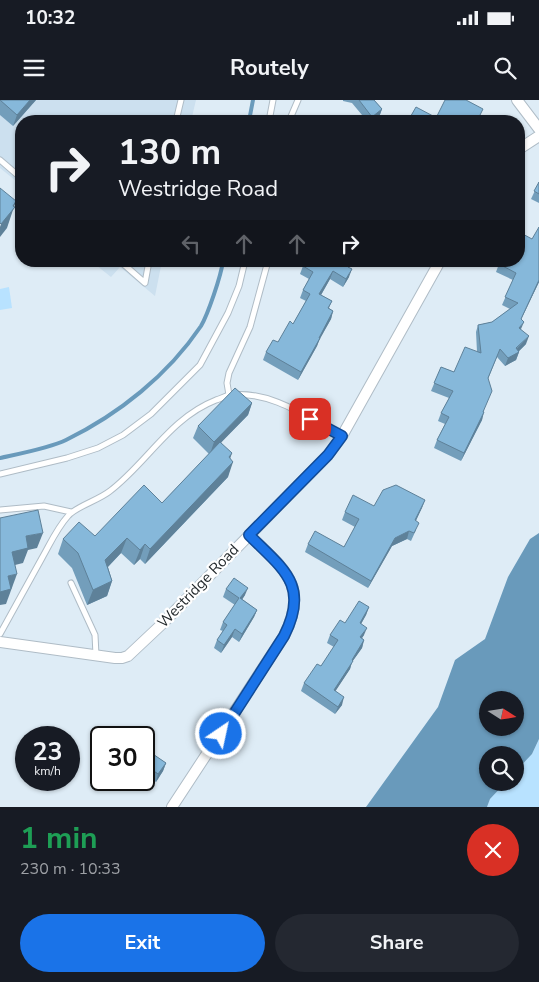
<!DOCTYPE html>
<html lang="en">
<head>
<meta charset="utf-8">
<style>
  body { margin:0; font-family:"Nunito Sans",sans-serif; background:#242831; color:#f1f3f6; height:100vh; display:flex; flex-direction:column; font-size:19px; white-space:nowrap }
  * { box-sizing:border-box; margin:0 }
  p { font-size:16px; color:#9ea1a6 }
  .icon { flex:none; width:28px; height:28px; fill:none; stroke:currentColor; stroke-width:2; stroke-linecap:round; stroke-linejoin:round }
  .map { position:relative; height:707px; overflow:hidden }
  .panel { display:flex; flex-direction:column; background:#171b24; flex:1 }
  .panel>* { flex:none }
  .banner { position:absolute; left:15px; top:15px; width:510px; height:152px; border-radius:20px; box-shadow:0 1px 4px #0004; background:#171b24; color:#f1f3f6; overflow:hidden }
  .needle { width:32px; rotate:102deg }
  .tools { position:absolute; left:479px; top:591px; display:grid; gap:10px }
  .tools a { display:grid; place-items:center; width:45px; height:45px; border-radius:50%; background:#171b24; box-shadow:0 1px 4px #0004; font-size:25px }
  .speed { position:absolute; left:15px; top:626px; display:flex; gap:10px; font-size:25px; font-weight:700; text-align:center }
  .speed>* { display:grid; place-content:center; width:65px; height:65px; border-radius:50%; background:#171b24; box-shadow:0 1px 4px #0004; line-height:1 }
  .speed small { font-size:12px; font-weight:400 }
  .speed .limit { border:2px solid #111; border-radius:8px; background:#fff; color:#111 }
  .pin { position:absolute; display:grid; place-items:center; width:42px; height:42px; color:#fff; margin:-21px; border-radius:10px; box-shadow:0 2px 8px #0006 }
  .me { position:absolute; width:55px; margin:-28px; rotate:34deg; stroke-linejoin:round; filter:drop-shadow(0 0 4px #0008) }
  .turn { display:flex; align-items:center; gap:18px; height:105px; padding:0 20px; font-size:22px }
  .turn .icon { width:65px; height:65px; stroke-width:2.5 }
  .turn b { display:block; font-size:35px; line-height:42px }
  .lanes { display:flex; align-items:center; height:48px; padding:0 20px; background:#0003; justify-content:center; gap:25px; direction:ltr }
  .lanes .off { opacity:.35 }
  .round { display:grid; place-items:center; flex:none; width:52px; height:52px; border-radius:26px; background:#242831 }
  .headline { display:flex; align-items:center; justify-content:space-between; height:85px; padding:0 20px }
  h1 { font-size:30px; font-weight:700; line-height:38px; color:#1e9e55 }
  .cta { display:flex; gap:10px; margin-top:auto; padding:10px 20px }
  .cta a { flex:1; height:58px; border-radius:30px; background:#1a73e8; color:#fff; font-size:20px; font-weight:700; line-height:58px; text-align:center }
  .cta a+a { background:#242831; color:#f1f3f6 }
  .status { display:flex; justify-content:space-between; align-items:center; height:35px; padding:0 25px; background:#171b24; direction:ltr }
  .status svg { height:14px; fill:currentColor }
  header { display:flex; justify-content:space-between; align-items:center; height:65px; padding:0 20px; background:#171b24; font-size:22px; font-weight:700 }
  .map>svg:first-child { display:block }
  .built { fill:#cce0ef }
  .green { fill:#b8e2ff }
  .water { fill:#699abb; fill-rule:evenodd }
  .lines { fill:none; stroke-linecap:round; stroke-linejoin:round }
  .stream { stroke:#699abb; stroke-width:4 }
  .service-casing { stroke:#afbcc6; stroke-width:7 }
  .minor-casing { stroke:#afbcc6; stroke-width:12 }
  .service { stroke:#fff; stroke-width:5 }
  .minor { stroke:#fff; stroke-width:10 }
  .wall { fill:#739ebb }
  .shaded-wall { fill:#5e8199 }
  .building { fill:#86b8da; stroke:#5e8199 }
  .route-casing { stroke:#114b97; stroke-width:12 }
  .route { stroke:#1a73e8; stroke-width:9 }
  .labels { text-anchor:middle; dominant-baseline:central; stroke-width:4.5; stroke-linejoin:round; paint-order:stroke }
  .street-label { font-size:15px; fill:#22282b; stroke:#fff }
</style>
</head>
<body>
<div class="status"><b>10:32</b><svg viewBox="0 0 49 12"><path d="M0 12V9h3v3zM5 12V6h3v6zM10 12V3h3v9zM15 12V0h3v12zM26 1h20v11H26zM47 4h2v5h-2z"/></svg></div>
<header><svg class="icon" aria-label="menu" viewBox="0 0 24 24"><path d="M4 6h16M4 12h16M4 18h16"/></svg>Routely<svg class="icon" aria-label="search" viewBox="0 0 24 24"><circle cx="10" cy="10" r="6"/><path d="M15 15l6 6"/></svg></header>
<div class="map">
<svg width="539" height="707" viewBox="0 0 539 707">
  <rect width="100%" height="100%" fill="#deecf6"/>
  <g class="built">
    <polygon points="0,0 196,0 191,21 21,21 21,85 0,68"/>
    <polygon points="91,161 162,161 155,196 120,167 111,177"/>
  </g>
  <g class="green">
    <polygon points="9,187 12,208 0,210 0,189"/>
    <polygon points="539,639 539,707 487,707 490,699 505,683 515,682 515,672 532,654"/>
  </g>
  <path class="water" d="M539 433V639L532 654 515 672V655H488V682L505 683 490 699 487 707H366L438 607 455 560 485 539 508 477 530 439ZM488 600H515V628H488Z"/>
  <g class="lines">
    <g class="stream">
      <polyline points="249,21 253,0"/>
      <path d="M0 358C18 354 50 348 66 340 119 314 168 275 201 226 208 214 221 176 223 161"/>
    </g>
    <defs>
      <g id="service">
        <polyline points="176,21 181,0"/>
        <polyline points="269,21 273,0"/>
        <polyline points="289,21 298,0"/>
        <polyline points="0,60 21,78"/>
        <polyline points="120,161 145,183 149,161"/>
        <polyline points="229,295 227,283 229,273 250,227 268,161"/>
        <polyline points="0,374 67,358 98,348 123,335 151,314 200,265 228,213 239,186 245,161"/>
        <polyline points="0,410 44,406 71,412"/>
        <polyline points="71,483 95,535 96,555"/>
        <path d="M0 534C14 509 28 483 42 458 50 444 57 428 68 416 75 407 99 400 110 391 147 363 170 318 216 300 220 299 225 296 230 295 271 290 308 318 342 336"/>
      </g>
      <g id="minor">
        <polyline points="517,0 539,29"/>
        <polyline points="519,49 539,36"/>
        <polyline points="0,542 115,558 122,558 128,556 162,524 328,355 342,336 440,161"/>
        <path d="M172 707 284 536C310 485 283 468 249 435"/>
      </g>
    </defs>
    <use href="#service" class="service-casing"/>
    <use href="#minor" class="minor-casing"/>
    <use href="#service" class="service"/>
    <use href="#minor" class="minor"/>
  </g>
  <g class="wall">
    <polygon points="0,0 36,0 13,26 0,15"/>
    <polygon points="343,0 374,0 382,9 379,17 374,21 367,21 352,3 343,1"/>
    <polygon points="539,82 539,103 531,99"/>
    <polygon points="306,161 353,161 349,167 349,177 343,187 330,179 321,195 332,201 329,208 333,211 331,219 320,238 317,246 298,280 263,260 266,252 278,242 293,224 306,201 300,198 303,190 309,179 300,174 303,166"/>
    <polygon points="499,164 539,182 521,219 521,229 526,244 519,251 519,252 516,260 505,266 497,257 488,279 482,320 461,361 434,348 437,340 445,324 438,321 441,313 449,298 431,291 441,267 454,272 477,252 476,232 478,225 492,222 510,209 502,205 513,180 496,172"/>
    <polygon points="252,303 248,315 221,342 230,359 228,377 145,464 140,459 134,465 121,453 108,467 112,481 107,496 87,505 72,468 58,454 63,439 95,436 162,403 209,354 193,338 198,326"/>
    <polygon points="425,400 416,421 416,430 411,441 407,439 392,446 368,488 305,452 308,444 344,447 355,427 342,420 345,412 374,406"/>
    <polygon points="226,489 245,495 242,499 257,510 254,517 239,542 232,537 221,553 214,548 217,540 223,531 220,530 223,522 235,505 223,497"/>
    <polygon points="369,507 366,515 361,524 364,535 362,538 364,540 362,548 352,562 350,569 335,591 342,605 335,614 301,591 304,583 321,566 334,547 327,543 330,535 345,523"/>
    <polygon points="144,648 166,663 163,671 156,682 144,674"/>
    <polygon points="117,680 140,680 133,690"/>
  </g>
  <g class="shaded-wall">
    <polygon points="30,0 36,0 13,26 17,15"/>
    <polygon points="382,9 379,17 374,21 371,21 372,17"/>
    <polygon points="16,101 7,128 0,137 0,127 1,124"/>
    <polygon points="351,161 353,161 345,174 348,167"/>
    <polygon points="352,169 349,177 343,187 346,179"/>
    <polygon points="333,171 330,179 317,202 319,194"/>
    <polygon points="539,180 539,182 518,226 521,219"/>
    <polygon points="333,211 331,219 316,246 319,238"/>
    <polygon points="524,222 521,229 519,228"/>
    <polygon points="529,236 526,244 516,254 519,252 516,260 505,266 508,258"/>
    <polygon points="320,238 317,246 298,280 301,272"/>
    <polygon points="252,303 248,315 210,354 214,342"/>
    <polygon points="484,312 482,320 461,361 464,353"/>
    <polygon points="232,353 227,368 233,362 228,377 145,464 150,449"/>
    <polygon points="425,400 422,408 412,428 415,420"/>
    <polygon points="409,431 407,439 392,446 368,488 371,481 395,438"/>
    <polygon points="43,433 37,448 28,450 23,463 7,467 12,452 26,436"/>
    <polygon points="127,438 121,453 100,475 105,460"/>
    <polygon points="145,444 140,459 134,465 140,450"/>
    <polygon points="17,474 6,504 0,505 0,492 8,476"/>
    <polygon points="112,481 107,496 87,505 93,490"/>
    <polygon points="248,488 245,495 238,506 240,498"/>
    <polygon points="369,507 366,515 357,531 360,523"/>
    <polygon points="257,510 254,517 239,542 242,534"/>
    <polygon points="367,528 364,535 357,545 360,537"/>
    <polygon points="235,529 232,537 221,553 224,545"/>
    <polygon points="364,540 362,548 352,562 350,569 331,598 334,590"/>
    <polygon points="344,597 342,605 335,614 338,607"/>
    <polygon points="166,663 163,671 156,682 158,674"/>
    <polygon points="137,680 140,680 133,690 136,682"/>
  </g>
  <g class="building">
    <polygon points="0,0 30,0 17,15"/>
    <polygon points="359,0 374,0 382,9 372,17"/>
    <polygon points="445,0 466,0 483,9 477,21 442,21 436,18"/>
    <polygon points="416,7 433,16 430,21 408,21"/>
    <polygon points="539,82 539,94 534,91"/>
    <polygon points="0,88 16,101 13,106 15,107 1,124 0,123"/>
    <polygon points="539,127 539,180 521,219 524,222 519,228 529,236 516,248 519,252 508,258 500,249 488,278 492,291 483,312 484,312 464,353 437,340 449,317 441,313 453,291 434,283 441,267 454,272 465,247 481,253 478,225 492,222 518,203 505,197 516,173 499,164 500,161 519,161 519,132 532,139"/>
    <polygon points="306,161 351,161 348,167 352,169 346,179 333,171 319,194 332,201 328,208 333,211 319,238 320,238 301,272 266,252 273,240 278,242 290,221 293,224 310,194 303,190 313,172 303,166"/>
    <polygon points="235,288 252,303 214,342 198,326"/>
    <polygon points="220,342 232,353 229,357 233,362 150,449 145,444 140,450 127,438 105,460 112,481 93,490 78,453 63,439 79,422 95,436 144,385 162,403"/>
    <polygon points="396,385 425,400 415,420 419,423 414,433 409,431 395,438 371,481 308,444 315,431 344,447 359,419 345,412 353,395 374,406 383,390"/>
    <polygon points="38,410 43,433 26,436 28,448 12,452 17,474 8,476 11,489 0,492 0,418"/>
    <polygon points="234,478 248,488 240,498 257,510 242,534 235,529 224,545 217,540 227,525 223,522 239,498 226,489"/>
    <polygon points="359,501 369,507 360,523 367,528 360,537 364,540 352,560 353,561 334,590 344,597 338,607 304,583 317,564 321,566 338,540 330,535 340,520 345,523"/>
    <polygon points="144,648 166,663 158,674 147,666 144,670"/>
  </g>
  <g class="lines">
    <defs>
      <path id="route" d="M221 634 284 536C310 485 283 469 249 435L328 355 342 336 310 319"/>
    </defs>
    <use href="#route" class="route-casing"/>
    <use href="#route" class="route"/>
  </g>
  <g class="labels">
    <g class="street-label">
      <text transform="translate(198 486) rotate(-46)">Westridge Road</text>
    </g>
  </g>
</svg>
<div class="tools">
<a><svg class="needle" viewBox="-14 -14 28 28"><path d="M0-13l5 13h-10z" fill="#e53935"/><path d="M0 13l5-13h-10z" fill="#9ea1a6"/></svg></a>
<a><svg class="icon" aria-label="search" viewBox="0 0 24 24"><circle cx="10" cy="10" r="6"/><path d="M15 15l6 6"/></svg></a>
</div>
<div class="speed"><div>23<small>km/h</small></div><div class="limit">30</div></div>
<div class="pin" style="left:310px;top:319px;background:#d93025"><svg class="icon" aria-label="arrive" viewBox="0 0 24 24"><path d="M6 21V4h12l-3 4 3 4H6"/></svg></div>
<svg class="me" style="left:221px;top:634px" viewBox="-20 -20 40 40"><circle r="17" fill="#1a73e8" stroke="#fff" stroke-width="3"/><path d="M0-11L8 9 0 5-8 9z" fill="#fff"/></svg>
<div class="banner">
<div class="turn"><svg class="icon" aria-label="right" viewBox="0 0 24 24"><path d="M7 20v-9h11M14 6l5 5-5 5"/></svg><div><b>130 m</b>Westridge Road</div></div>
<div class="lanes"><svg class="icon off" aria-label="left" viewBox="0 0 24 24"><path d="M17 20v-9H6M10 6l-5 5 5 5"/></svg><svg class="icon off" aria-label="ahead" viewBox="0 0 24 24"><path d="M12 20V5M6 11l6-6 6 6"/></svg><svg class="icon off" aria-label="ahead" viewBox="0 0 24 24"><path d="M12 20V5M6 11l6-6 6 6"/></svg><svg class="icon" aria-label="right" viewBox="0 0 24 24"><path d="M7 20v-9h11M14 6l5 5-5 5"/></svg></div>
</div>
</div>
<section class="panel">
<div class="headline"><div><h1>1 min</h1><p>230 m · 10:33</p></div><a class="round" style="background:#d93025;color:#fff"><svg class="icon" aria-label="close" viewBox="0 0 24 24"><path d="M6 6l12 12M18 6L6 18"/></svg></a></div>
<div class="cta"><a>Exit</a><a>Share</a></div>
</section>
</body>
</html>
